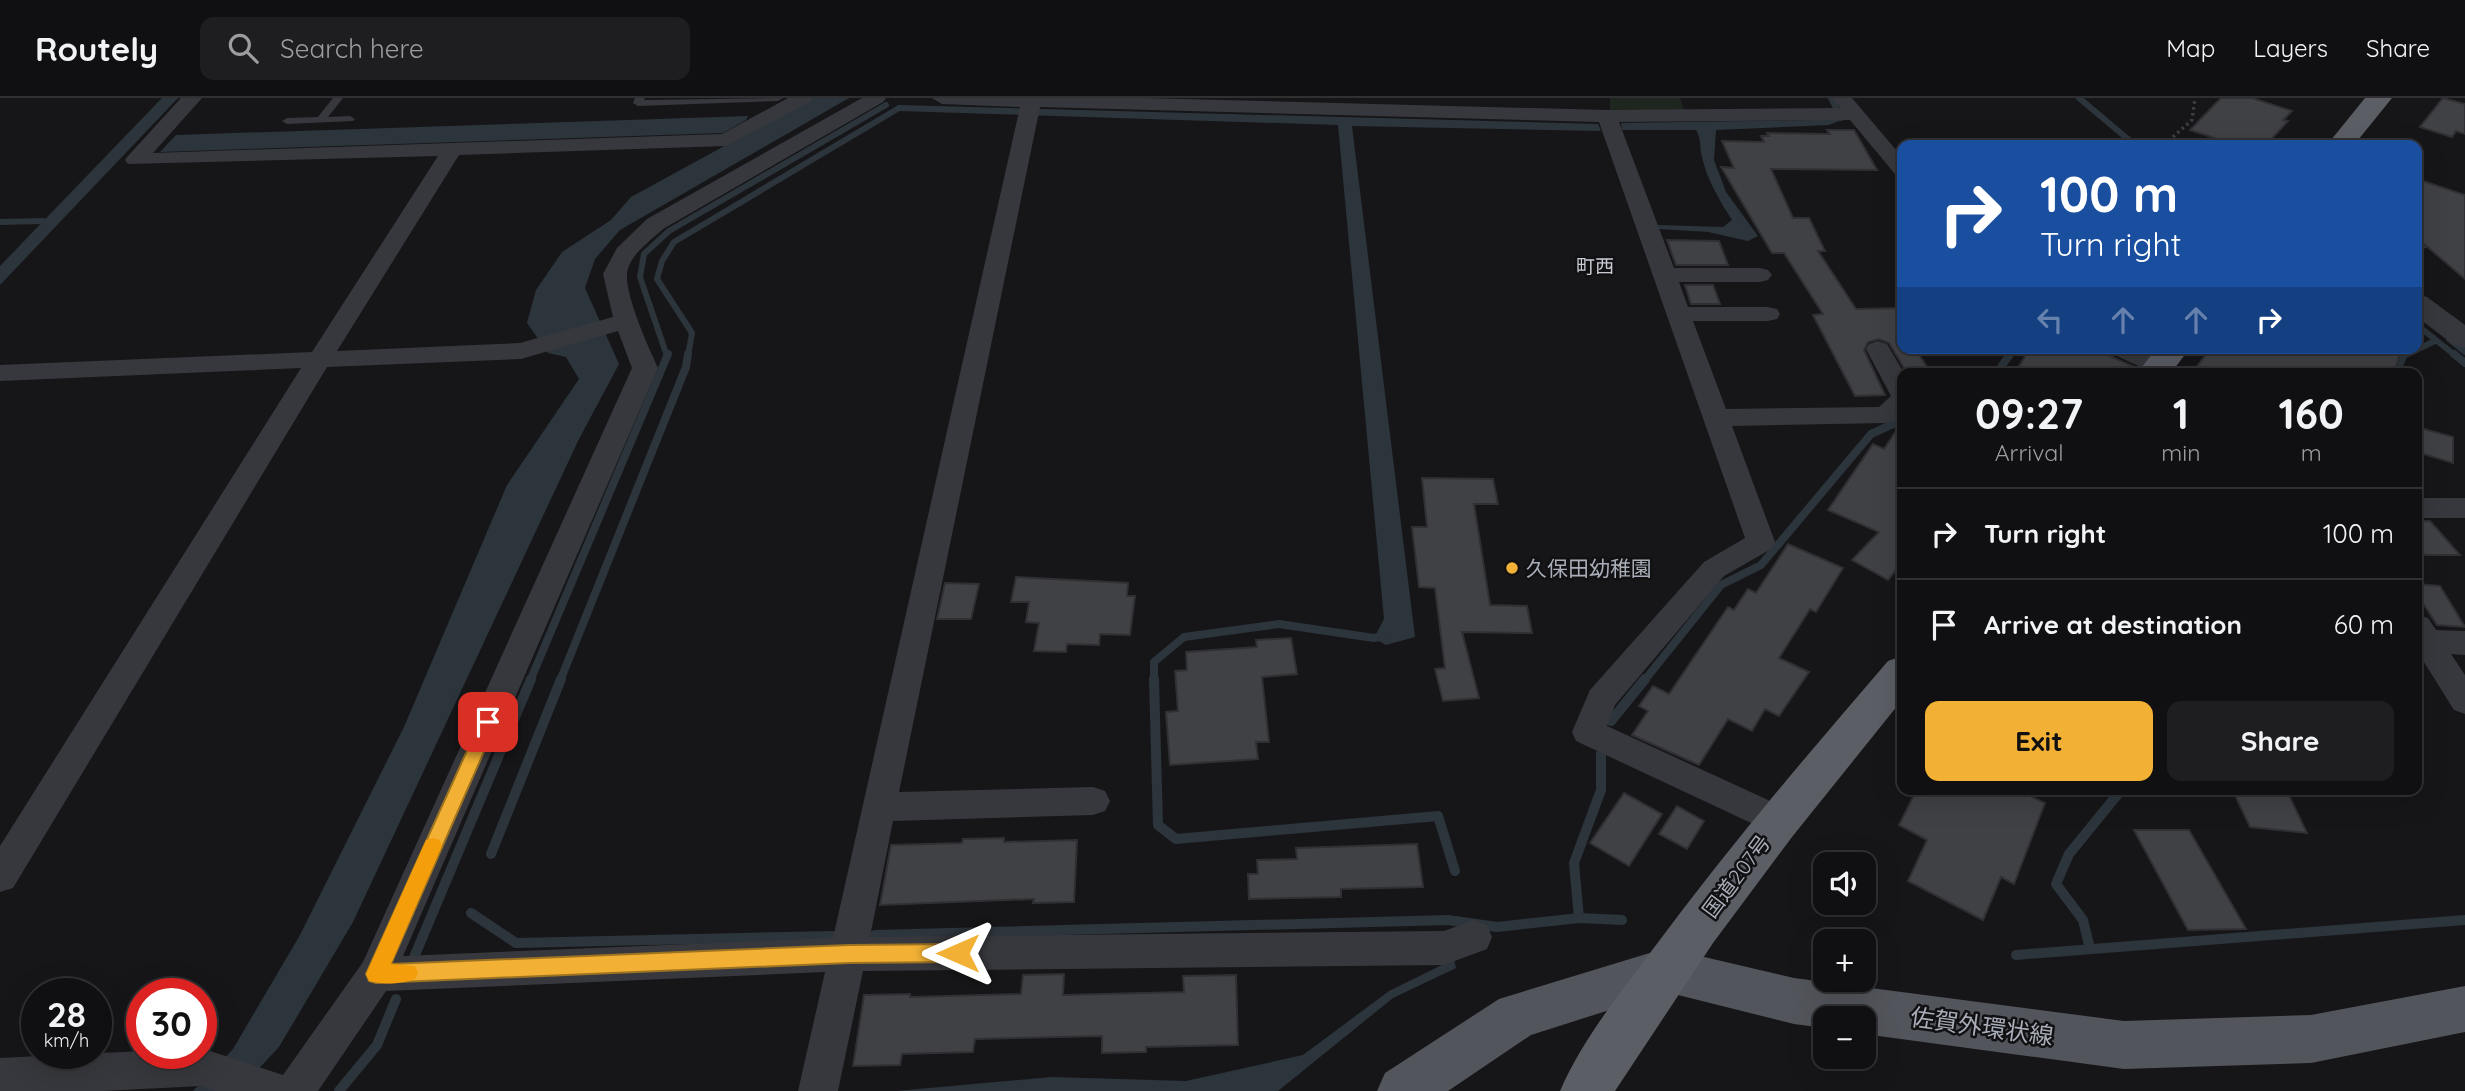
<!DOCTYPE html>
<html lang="en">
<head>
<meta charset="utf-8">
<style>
  body { margin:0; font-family:Quicksand,"Noto Sans JP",sans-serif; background:#1e1e20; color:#f1f3f6; height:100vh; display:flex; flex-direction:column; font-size:26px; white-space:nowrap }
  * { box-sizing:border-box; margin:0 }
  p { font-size:23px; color:#9c9d9f }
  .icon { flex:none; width:38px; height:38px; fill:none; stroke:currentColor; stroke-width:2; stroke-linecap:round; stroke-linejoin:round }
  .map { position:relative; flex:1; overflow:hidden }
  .drawer { position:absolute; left:1897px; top:270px; width:525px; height:427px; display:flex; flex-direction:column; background:#101012; border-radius:14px; box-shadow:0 7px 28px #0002,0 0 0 2px #303032 }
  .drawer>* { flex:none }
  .top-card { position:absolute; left:1897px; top:42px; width:525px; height:214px; border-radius:14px; box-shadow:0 7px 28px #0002,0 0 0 2px #303032; background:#1a4fa0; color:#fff; overflow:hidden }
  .buttons { position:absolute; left:1813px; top:754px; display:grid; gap:14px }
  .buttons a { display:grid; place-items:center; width:63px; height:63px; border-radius:14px; background:#101012; box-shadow:0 7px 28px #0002,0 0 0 2px #303032; font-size:35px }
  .speed { position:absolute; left:21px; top:880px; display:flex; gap:14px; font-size:35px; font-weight:700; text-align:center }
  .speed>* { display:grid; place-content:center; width:91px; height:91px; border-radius:50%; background:#101012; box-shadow:0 7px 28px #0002,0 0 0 2px #303032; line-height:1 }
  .speed small { font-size:18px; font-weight:400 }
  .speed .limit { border:10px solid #d22; background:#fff; color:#111 }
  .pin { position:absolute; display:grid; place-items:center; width:60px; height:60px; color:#fff; margin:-30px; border-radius:14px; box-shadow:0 4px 10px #0006 }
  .me { position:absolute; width:77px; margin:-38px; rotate:270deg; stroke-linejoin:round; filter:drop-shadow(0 0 5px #0008) }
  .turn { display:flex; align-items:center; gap:24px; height:147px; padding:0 28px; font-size:32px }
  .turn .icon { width:91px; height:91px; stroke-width:2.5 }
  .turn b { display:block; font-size:49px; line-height:60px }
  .lanes { display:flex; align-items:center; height:66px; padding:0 28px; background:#0003; justify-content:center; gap:35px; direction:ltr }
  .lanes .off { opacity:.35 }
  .eta { display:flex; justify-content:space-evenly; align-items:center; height:119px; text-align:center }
  .eta b { font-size:42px; font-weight:800; line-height:49px }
  .button { display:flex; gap:14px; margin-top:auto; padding:14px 28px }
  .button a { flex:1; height:80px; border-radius:14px; background:#f2b134; color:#111; font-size:28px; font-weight:800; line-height:80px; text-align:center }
  .button a+a { background:#1e1e20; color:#f1f3f6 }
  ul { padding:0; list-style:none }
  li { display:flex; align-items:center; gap:21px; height:91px; padding:0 28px; border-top:2px solid #303032 }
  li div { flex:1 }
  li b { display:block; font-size:26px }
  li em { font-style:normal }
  header { display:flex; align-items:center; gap:42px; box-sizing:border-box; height:98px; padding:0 35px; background:#101012; border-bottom:2px solid #303032 }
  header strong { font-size:33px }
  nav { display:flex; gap:38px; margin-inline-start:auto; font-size:24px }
  .search { width:490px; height:63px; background:#1e1e20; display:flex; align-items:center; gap:18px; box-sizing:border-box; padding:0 24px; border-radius:14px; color:#9c9d9f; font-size:26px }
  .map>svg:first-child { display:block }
  .green { fill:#1e261f }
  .water { fill:#2c353c }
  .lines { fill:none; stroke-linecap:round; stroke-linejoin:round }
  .stream-far2 { stroke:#2c353c; stroke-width:6 }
  .stream-far1 { stroke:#2c353c; stroke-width:8 }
  .stream { stroke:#2c353c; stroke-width:10 }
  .building { fill:#404145; stroke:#303034; stroke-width:2 }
  .path { stroke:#3d3f44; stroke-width:3.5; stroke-dasharray:2.5 3.5; stroke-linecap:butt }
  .service { fill:#37383d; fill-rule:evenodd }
  .minor { fill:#37383d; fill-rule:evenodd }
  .tertiary { fill:#37383d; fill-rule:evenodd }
  .primary { fill:#53555c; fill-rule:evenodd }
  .trunk { fill:#5b5e65; fill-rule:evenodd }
  .route { fill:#f2b134; stroke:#9d7322; stroke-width:2 }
  .slow { fill:#f59e0b }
  .poi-dot { fill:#f2b134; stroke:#111113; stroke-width:2.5 }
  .labels { text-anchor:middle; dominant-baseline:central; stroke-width:5; stroke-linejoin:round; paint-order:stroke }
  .far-neighbourhood-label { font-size:19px; fill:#c9ccd4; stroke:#111113 }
  .poi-label { font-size:21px; fill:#a8adb8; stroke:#111113; text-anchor:start }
  .street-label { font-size:21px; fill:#a8adb8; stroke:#111113 }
  .near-street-label { font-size:24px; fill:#a8adb8; stroke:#111113 }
</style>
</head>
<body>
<header>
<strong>Routely</strong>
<div class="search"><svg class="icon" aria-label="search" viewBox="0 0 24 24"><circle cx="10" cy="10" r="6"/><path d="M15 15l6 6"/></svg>Search here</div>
<nav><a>Map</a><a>Layers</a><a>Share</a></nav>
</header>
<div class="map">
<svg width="2465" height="993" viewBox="0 0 2465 993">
  <rect width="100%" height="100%" fill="#161618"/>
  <polygon class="green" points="1610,0 1680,0 1684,12 1610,13"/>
  <g class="water">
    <polygon points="162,0 178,0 0,187 0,168"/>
    <polygon points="812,0 849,0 620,132 595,161 585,190 619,266 579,341 353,824 279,949 238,993 193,993 233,951 300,837 404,629 507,387 579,281 566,259 548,255 527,225 536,192 562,154 611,122 631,99"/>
    <polygon points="899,7 1598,26 1601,33 1352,28 1415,539 1386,547 1374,540 1384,521 1338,27 898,13"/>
    <polygon points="748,18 746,22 723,35 160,54 176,37"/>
    <path d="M1838 19 1844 21 1829 27 1716 32 1714 62 1726 94 1758 138 1748 143 1708 134 1659 131 1658 127 1723 129 1732 122C1720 103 1707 82 1702 59 1699 48 1702 42 1696 32H1622L1621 25 1815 22Z"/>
    <polygon points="1454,861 1456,870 1393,900 1278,993 896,993 1052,979 1186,983 1303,957 1389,893"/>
  </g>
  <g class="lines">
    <g class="stream-far2">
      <polyline points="1831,0 1841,20"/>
      <polyline points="2079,0 2135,47"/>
      <polyline points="0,124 43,123"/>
      <polyline points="2417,148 2436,146"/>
      <polyline points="2417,227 2456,258"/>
      <polyline points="2449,241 2465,254"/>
      <polyline points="2007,250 2010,258"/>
      <polyline points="667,258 640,179 644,156 669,133 886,7"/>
      <polyline points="688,258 692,235 657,181 662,163 674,144 899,10"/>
      <polyline points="2403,258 2435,243"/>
    </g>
    <g class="stream-far1">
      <polyline points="2454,256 2465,265"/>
      <polyline points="1965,275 1970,272 1999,272 2010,256"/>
      <polyline points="2396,275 2404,256"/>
      <polyline points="530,583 668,256"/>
      <polyline points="560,583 686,269 688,256"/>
      <polyline points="1154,583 1154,564 1184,539 1279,526 1374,540 1385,538"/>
      <polyline points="1644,583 1721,487 1761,467 1871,336 1902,322"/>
    </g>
    <g class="stream">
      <polyline points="1154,581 1158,727 1176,741 1438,718 1455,773"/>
      <polyline points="1611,623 1645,581"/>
      <polyline points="491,756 561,581"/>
      <polyline points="471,815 516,845 832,838"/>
      <polyline points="1579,820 1574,765 1601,692 1601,656"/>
      <polyline points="875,837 1448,822 1497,829 1579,820 1622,822"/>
      <polyline points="2090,851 2083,822 2056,786 2069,756 2122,691"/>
      <polyline points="415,857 531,581"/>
      <polyline points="2016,857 2465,822"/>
      <polyline points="339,993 377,947 396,901"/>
    </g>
  </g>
  <g class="building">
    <polygon points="2221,0 2252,0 2292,13 2283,22 2288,23 2266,47 2236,47 2190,32"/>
    <polygon points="2443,0 2465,6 2465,36 2456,33 2452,39 2420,29"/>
    <polygon points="1827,32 1854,32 1877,72 1771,71 1793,120 1809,120 1825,153 1818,153 1856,211 1902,210 1902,250 1915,250 1927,269 1913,270 1915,275 1907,275 1889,245 1879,241 1868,244 1864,252 1885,297 1855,298 1813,217 1823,216 1784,155 1772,155 1721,69 1734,70 1722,43 1764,44 1761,38 1769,38 1767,35 1830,36"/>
    <polygon points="2417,81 2465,97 2465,181 2417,140"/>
    <polygon points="1667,142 1719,143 1728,167 1676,167"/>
    <polygon points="1685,187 1713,187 1720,206 1691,206"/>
    <polygon points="2030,250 2092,250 2137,270 2135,275 2015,275"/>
    <polygon points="2211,250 2402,250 2394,275 2192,275"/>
    <polygon points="1902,324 1902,465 1888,482 1852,462 1879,434 1828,412 1873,346 1884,351"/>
    <polygon points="2417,329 2453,339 2453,365 2417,354"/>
    <polygon points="1422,380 1493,381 1498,406 1474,406 1490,507 1527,508 1532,535 1462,534 1479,600 1443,603 1435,571 1445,570 1435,490 1419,489 1412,429 1427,429"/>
    <polygon points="2417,423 2430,423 2460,457 2425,457 2417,448"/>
    <polygon points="1788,446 1843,470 1816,514 1810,511 1779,560 1809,574 1779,618 1765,611 1752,633 1728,621 1699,667 1632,637 1648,613 1639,608 1653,588 1669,596 1728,509 1734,512 1748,491 1756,495"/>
    <polygon points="1016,479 1128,485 1127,498 1135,498 1130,537 1100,536 1099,547 1067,546 1066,554 1034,553 1039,525 1026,524 1029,504 1011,504"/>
    <polygon points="945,485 979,486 971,521 937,521"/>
    <polygon points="2417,486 2440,488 2465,529 2437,527 2417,496"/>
    <polygon points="1291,540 1297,576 1262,579 1269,644 1256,644 1258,661 1170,667 1166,614 1178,613 1175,573 1187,572 1186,554 1257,549 1256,542"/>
    <polygon points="1917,691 2035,691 2032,699 2045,705 2014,786 2001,779 1983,822 1908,783 1927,742 1899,727"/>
    <polygon points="2232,691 2286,691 2307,735 2250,729"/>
    <polygon points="1624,695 1662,716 1629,768 1590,745"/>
    <polygon points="1677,708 1704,723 1687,751 1659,736"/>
    <polygon points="2134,732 2189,732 2246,831 2188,832"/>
    <polygon points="1004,740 1004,744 1077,742 1074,804 1033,805 1034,801 880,807 891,747 962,745 963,741"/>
    <polygon points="1417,746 1423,789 1341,791 1341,799 1249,801 1248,776 1258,776 1257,762 1297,761 1296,750"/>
    <polygon points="1064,876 1063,897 1184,894 1183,878 1236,877 1238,947 1146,949 1146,954 1102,955 1102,938 975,941 973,954 902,956 900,967 853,968 864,897 910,896 910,899 1021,896 1023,877"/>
  </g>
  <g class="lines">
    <polyline class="path" points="2164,47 2192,22 2195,0"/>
    <g class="service">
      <polygon points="333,0 343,0 328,19 350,18 355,21 353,23 287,26 282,23 287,20 318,19"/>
      <polygon points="635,0 645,0 644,2 783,0 778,3 638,8 633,5"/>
    </g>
    <g class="minor">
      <path d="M181 0H202L153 55 722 36 788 0H813L810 4 726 48 459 57 337 253 520 245 613 219 603 176 617 150 647 121 862 0H886L883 4 663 131C651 142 627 159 627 177 626 200 648 248 658 270L403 858 833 840 1020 9 942 6 932 0H1144L1607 12 1840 10 1832 0H1852L1902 59V78L1895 76 1850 22 1619 24 1674 170H1760L1768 172 1772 177 1768 182 1760 184H1679L1688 209H1768L1777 211 1780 216 1777 221 1768 223H1693L1726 311 1879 309 1891 298 1866 251 1869 246 1878 243 1887 246 1904 275 1902 316 1894 323 1885 325 1732 328 1775 444 1771 451 1724 478 1615 607 1607 628 1790 712 1795 722 1790 732 1778 736 1766 732 1576 643 1572 634 1590 592 1704 464 1745 440 1599 24 1040 9 899 694 1093 689 1105 693 1110 703 1105 713 1093 717 893 723 870 839 1444 833 1474 822 1487 827 1492 839 1487 851 1444 867 863 873 838 993H798L825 874 386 893 318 993H216L201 988 103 993H0V960L142 953V956H201V950L283 977 363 864 632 270 618 233 521 261 327 269 13 790 0 794V748L301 270 0 283V267L312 254 438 58 128 66 125 62 128 58Z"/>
      <path d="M2108 250C2128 250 2159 248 2173 267L2169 272C2150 277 2129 263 2111 255Z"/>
      <rect x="2417" y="400" width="48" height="20"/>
      <polygon points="2417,517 2428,520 2436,532 2465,533 2465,557 2451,556 2465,577 2465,616 2454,612 2417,553"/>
    </g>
    <polygon class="tertiary" points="2417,196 2427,199 2465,227 2465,250 2454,247 2417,219"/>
    <polygon class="primary" points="1666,850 1794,880 2124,923 2311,917 2465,888 2465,934 2311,965 2124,971 1864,936 1864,920 1825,920 1825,930 1794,926 1666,894 1531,937 1448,993 1377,993 1385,975 1499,901"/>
    <g class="trunk">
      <polygon points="2365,0 2392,0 2354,47 2327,47"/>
      <polygon points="2157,250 2190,250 2171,275 2137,275"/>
      <path d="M1902 558V602L1792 739 1713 845 1615 993H1560C1582 942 1620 895 1653 851 1727 751 1807 657 1888 563Z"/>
    </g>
  </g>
  <polygon class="route" points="488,617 494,619 497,624 391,866 849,847 958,846 965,849 968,855 965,862 958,864 849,865 376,885 369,883 366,876 480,624 482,619"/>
  <path class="slow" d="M433 740 440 742 442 748 391 866 415 868 418 875 415 881C402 886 382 887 369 883L366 876 426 742Z"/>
  <circle class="poi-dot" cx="1512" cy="470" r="7"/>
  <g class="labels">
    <g class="far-neighbourhood-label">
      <text x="1595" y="168">町西</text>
    </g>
    <g class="poi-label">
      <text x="1526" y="470">久保田幼稚園</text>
    </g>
    <g class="street-label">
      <text transform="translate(1736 778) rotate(-53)">国道207号</text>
    </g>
    <g class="near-street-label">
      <text transform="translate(1982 928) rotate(8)">佐賀外環状線</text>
    </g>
  </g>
</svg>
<div class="buttons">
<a><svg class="icon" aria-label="sound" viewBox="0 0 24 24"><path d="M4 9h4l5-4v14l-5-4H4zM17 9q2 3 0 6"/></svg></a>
<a>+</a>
<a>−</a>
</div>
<div class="speed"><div>28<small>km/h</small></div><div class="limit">30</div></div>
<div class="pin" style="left:488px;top:624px;background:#d93025"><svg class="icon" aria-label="arrive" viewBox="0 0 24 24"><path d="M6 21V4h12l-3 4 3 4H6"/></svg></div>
<svg class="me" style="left:958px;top:855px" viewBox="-20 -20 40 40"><path d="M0-17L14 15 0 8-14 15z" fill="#f2b134" stroke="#fff" stroke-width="4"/></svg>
<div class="top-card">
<div class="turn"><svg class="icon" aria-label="right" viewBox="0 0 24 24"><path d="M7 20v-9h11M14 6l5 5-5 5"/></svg><div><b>100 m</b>Turn right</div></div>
<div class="lanes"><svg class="icon off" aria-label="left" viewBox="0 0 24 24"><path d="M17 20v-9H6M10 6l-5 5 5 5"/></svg><svg class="icon off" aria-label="ahead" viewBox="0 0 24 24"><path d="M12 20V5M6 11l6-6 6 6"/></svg><svg class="icon off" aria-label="ahead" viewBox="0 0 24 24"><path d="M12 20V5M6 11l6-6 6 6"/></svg><svg class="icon" aria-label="right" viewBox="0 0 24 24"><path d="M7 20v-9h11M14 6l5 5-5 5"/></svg></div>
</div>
<section class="drawer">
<div class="eta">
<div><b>09:27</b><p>Arrival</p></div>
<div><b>1</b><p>min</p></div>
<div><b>160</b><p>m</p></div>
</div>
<ul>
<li><svg class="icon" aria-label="right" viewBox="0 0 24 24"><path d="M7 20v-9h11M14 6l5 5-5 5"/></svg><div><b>Turn right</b></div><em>100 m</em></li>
<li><svg class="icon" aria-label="arrive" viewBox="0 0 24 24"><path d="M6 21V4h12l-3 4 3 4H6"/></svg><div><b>Arrive at destination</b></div><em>60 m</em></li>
</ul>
<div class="button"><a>Exit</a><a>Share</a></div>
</section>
</div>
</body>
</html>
